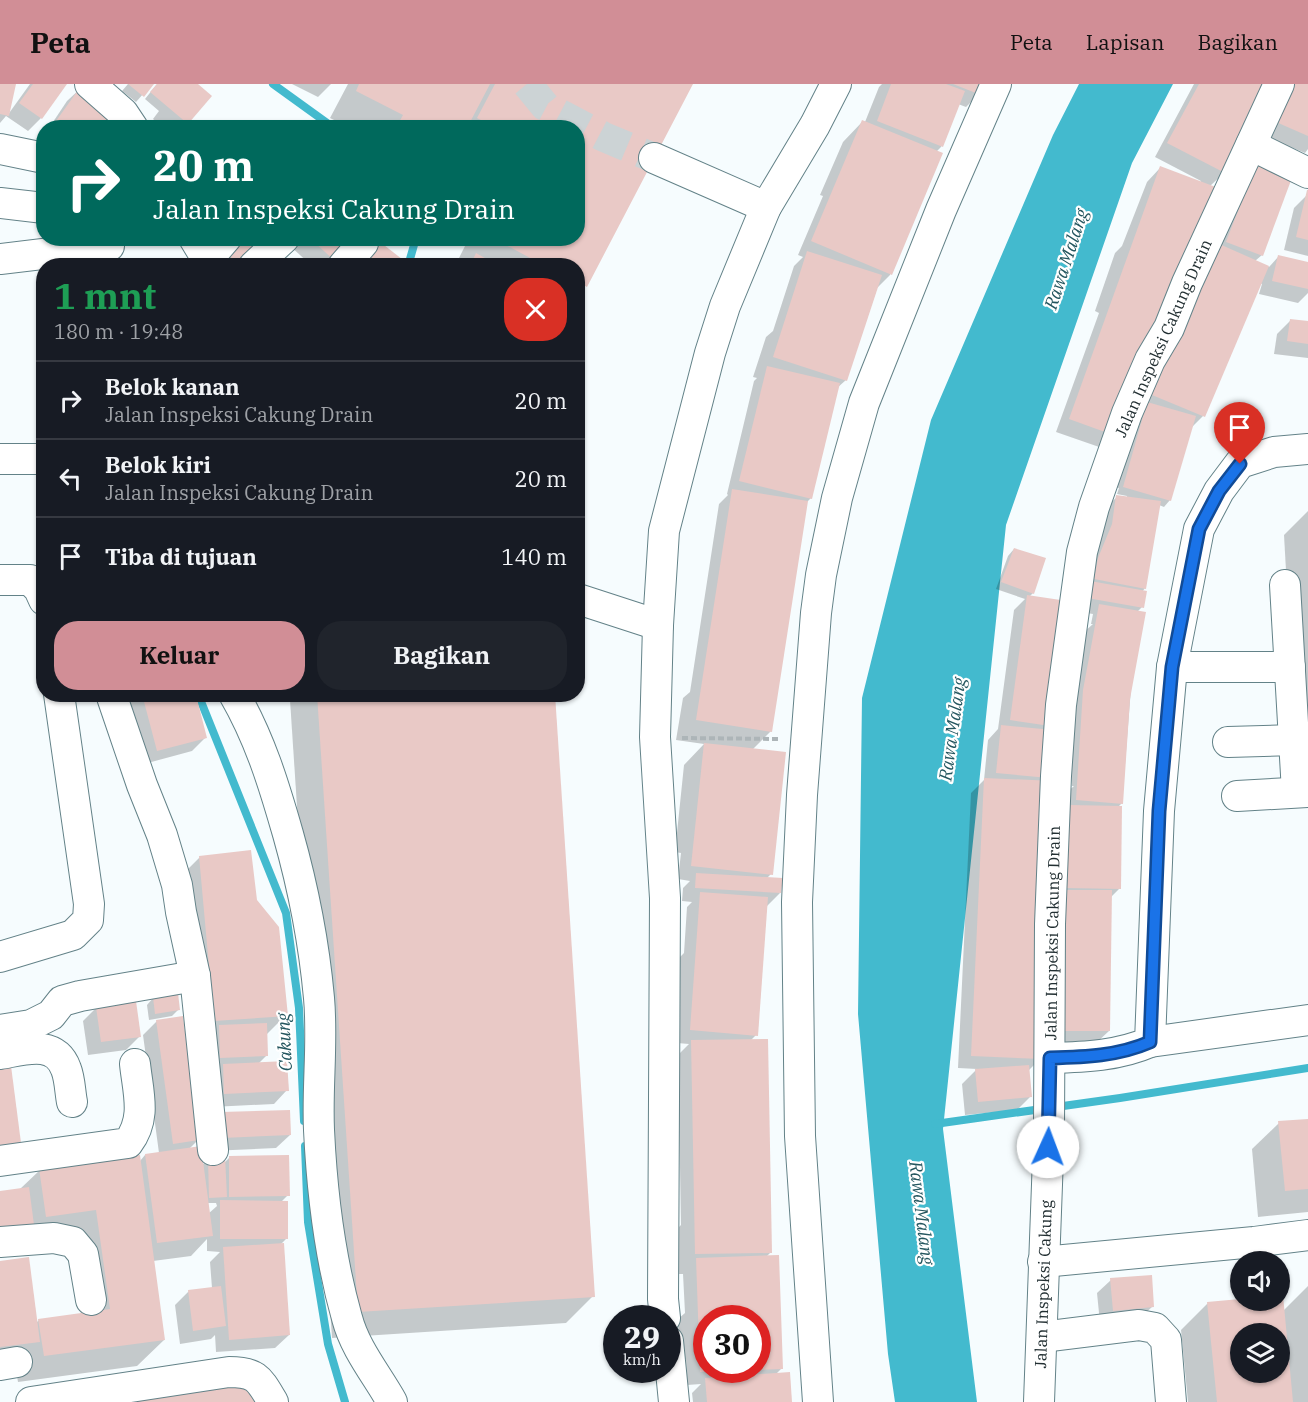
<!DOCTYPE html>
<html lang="id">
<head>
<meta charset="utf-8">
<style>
  body { margin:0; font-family:"IBM Plex Serif",serif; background:#20242c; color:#f1f3f6; height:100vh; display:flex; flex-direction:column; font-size:22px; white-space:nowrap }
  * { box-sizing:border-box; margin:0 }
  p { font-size:20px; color:#9ea1a6 }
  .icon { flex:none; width:33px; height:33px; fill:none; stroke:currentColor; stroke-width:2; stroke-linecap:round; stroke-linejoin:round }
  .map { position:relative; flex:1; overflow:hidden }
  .drawer { position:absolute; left:36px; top:174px; width:549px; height:444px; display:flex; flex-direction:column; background:#171b24; border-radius:24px; box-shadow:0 2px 4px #0004 }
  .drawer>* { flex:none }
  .banner { position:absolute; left:36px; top:36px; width:549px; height:126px; border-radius:24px; box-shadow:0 2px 4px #0004; background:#00695c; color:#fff; overflow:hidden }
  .buttons { position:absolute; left:1230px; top:1167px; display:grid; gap:12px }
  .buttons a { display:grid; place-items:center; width:60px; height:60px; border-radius:50%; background:#171b24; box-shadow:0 2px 4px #0004; font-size:30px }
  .speed { position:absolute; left:603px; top:1221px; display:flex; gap:12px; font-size:30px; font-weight:700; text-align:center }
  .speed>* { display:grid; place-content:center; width:78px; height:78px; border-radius:50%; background:#171b24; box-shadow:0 2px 4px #0004; line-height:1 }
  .speed small { font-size:15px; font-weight:400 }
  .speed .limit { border:9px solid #d22; background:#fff; color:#111 }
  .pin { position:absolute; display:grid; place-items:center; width:51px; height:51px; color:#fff; margin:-62px -26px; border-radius:50% 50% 50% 0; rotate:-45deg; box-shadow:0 0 6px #0007 }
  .pin .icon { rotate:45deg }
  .me { position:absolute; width:66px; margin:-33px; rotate:2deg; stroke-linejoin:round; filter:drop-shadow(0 0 4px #0008) }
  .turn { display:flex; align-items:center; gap:21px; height:126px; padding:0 18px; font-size:27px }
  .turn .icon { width:78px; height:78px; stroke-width:2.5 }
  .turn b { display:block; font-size:42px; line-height:51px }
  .round { display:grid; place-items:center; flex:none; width:63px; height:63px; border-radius:24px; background:#20242c }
  .headline { display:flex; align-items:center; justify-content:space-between; height:102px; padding:0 18px }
  h1 { font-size:36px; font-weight:700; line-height:45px; color:#1e9e55 }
  .primary-button { display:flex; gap:12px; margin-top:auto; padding:12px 18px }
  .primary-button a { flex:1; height:69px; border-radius:24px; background:#d18e96; color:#111; font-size:24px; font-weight:700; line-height:69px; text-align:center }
  .primary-button a+a { background:#20242c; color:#f1f3f6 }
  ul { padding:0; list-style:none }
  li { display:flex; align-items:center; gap:18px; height:78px; padding:0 18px; border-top:2px solid #363941 }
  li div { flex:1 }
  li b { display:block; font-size:22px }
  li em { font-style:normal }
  header { display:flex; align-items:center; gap:36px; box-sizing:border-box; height:84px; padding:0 30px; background:#d18e96; color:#111 }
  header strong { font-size:28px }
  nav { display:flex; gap:33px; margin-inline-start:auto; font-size:21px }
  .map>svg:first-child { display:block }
  .water { fill:#43bace }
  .shadow { fill:#0003; fill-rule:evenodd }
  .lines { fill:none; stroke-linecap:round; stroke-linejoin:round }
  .stream { stroke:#43bace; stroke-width:8 }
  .building { fill:#e9c9c6; fill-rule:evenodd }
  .minor-tunnel { stroke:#ccd3d5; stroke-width:30; stroke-dasharray:30 15; stroke-linecap:butt }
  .minor-casing { stroke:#638288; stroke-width:32 }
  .path { stroke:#adb5b8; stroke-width:4; stroke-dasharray:6 3; stroke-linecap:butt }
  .minor { stroke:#fff; stroke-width:30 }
  .route-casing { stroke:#114b97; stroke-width:15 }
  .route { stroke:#1a73e8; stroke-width:10 }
  .labels { text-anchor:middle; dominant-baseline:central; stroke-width:4.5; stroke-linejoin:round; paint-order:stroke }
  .street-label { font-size:16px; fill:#222f32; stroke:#fff }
  .water-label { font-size:18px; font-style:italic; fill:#24565f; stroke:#fff }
</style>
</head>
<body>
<header>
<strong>Peta</strong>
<nav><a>Peta</a><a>Lapisan</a><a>Bagikan</a></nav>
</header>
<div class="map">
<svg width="1308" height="1318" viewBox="0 0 1308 1318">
  <rect width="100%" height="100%" fill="#f6fcfe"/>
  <polygon class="water" points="1079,0 1173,0 1132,79 1006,441 943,1045 977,1318 895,1318 888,1270 858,930 862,614 931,336 1053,51"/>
  <g class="shadow">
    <polygon points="0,0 15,0 7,32 30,0 65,0 41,34 28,47 6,32 0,39"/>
    <polygon points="128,0 152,0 136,18 122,7"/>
    <polygon points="157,0 195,0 210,12 184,42 186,44 163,44 153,35 159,27 145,15"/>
    <polygon points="292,0 331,0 318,13"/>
    <polygon points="348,0 691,0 585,202 578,210 578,182 466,182 458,176 469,154 578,154 578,44 350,44 330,34"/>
    <path d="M882 0H983L979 10 966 23 958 20 941 63 936 68 941 70 890 191 877 204 846 296 837 304 811 414 807 418 771 647 752 666 771 790 767 794 780 809 766 823 756 951 751 956 770 1169 766 1173 781 1285 776 1290 791 1318H693L692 1309 701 1300 687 1301 686 1275 679 1276 678 1235 685 1229 683 1190H675L674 1148 681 1141 679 1026H672L671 978 689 960 677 959V876L684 869 687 823 692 818 682 817 683 804 690 797 678 795 681 769 675 768 684 681 704 660 676 656 683 614 690 608 719 420 728 411 727 410 754 297 757 294 753 293 766 253 773 247 794 182 803 173 798 171 823 112 820 111 843 58 863 37 865 38 879 3ZM706 1234H758V1286H706Z"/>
    <polygon points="1194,0 1271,0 1224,89 1210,102 1102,364 1056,348 1099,229 1095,227 1115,169 1122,162 1147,98 1160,84 1200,99 1201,97 1155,73"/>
    <polygon points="1308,0 1308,65 1305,69 1263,52"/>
    <polygon points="81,4 104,44 49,44 67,17"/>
    <polygon points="1244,93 1262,171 1255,177 1269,183 1278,173 1308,180 1308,209 1298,219 1259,210 1262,200 1260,199 1203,332 1190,345 1170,416 1164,423 1159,421 1145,504 1142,508 1142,523 1137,528 1122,719 1118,723 1119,805 1110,814 1109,947 1095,960 1052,960 1064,711 1074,702 1072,702 1072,692 1066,692 1083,549 1093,540 1091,540 1093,530 1074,527 1103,426 1117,413 1127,414 1127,412 1117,410 1119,404 1114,403 1134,333"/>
    <polygon points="1307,111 1308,111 1308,172 1284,166 1294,124"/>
    <polygon points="295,154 362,154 336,182 312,182 289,161"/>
    <polygon points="223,164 248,182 213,182"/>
    <polygon points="1290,237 1308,239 1308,274 1274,270 1277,250"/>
    <polygon points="1308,427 1308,701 1298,702 1284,451"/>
    <polygon points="1014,465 1033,509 1029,513 1072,519 1041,974 1028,987 1030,1013 1017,1026 965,1031 962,1000 977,985 958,984 971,709 984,696 988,656 998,645 1014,526 1025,515 996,505 1008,472"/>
    <polygon points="126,610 179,610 205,654 192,667 144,680"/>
    <polygon points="296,610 554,610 593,1212 566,1239 332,1254 290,616"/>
    <polygon points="200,773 255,816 286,931 266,951 267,971 258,980 287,1006 274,1020 212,1023 186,787"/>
    <polygon points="153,914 178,926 172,932 149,936 147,921"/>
    <polygon points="96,924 139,953 126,966 88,971 83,937"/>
    <path d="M157 937 198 1056 188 1066 202 1081 208 1075 224 1079 229 1074 288 1111 281 1118 286 1155 280 1161 289 1251 275 1264 216 1268 215 1251 211 1255 180 1260 175 1221 189 1207 212 1204 210 1178 220 1168 207 1167V1155L191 1172 153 1177 164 1256 137 1282 18 1298 15 1281 0 1286V1178L36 1239 39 1236 81 1231 70 1152 19 1159 0 1108 20 1105 40 1086 140 1077 145 1071 159 1069 143 951ZM207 1119H216L217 1122 208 1130Z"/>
    <polygon points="222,1030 290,1051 276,1064 210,1067"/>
    <polygon points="1308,1036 1308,1128 1258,1133 1252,1065 1279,1039"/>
    <polygon points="1111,1196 1153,1222 1139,1235 1100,1239 1097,1209"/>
    <path d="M1308 1202V1318H1188L1181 1246 1208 1219 1280 1216V1213L1282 1212 1283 1227ZM1240 1250H1280V1288H1240Z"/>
  </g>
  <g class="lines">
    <g class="stream">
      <polyline points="273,0 334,44"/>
      <polyline points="408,182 416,154"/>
      <polyline points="198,610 286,829 299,924 304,1037"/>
      <polyline points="935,1040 1120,1014 1308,984"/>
      <polyline points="305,1062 308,1138 328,1260 345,1318"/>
    </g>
  </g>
  <g class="building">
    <polygon points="0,0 16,0 9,32 0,30"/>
    <polygon points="33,0 67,0 42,35 19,19"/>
    <polygon points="128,0 154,0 144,13"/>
    <polygon points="157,0 198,0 212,12 188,40 150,8"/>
    <polygon points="359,0 490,0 467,44 396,44 403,31 356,7"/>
    <polygon points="495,0 693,0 587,203 578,198 578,182 545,182 493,154 578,154 578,44 496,44 477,34"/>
    <polygon points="891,0 946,0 965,7 943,63 877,37"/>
    <polygon points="953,0 985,0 981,11"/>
    <polygon points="1199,0 1273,0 1225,89 1167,59"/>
    <polygon points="1292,0 1308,0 1308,52 1276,38"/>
    <polygon points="81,2 118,27 106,44 51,44"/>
    <polygon points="862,36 943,69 892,191 811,157"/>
    <polygon points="1257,77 1293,91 1263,172 1226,158"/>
    <polygon points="1160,82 1221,105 1116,352 1069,335"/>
    <polygon points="1307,106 1308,106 1308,156 1296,153"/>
    <polygon points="232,154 272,154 247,182 238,182 222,163"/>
    <polygon points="310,154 364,154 339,181"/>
    <polygon points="375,154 407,179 405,182 351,182"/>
    <polygon points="1217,159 1269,182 1205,333 1152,311"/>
    <polygon points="807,167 882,191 847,297 773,273"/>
    <polygon points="476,169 499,182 470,182"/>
    <polygon points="1278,171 1308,178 1308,205 1272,197"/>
    <polygon points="1290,235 1308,237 1308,260 1287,257"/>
    <polygon points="767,282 840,299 812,415 739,397"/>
    <polygon points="1147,318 1196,332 1171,417 1123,403"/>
    <polygon points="732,405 808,417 772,648 696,636"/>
    <polygon points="1116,411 1161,417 1146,505 1094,495 1098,474 1112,440"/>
    <polygon points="1014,464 1046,474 1034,510 1001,498"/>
    <polygon points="1090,497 1147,507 1144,524 1087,514"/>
    <polygon points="1027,511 1074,518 1057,643 1010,636"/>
    <polygon points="1099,520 1146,528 1130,615 1123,720 1076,716 1083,606"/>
    <polygon points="142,610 181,610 182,614 196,611 207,654 157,667"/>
    <polygon points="317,610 555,610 595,1213 358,1228"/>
    <polygon points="1001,641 1053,646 1049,694 996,689"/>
    <polygon points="704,659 786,668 773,791 691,782"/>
    <polygon points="984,694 1055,697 1042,975 971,972"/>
    <polygon points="1069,721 1122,722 1121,805 1067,804"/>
    <polygon points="251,766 257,816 279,843 288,932 214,937 199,772"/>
    <polygon points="696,789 783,794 781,809 695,804"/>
    <polygon points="1066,806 1112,806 1110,947 1065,947"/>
    <polygon points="700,808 768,813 758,952 690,946"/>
    <polygon points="178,909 180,926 155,930 153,913"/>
    <polygon points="136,917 141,953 101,958 96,923"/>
    <polygon points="183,932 199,1056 173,1060 156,936"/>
    <polygon points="267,939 268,972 220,974 219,941"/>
    <polygon points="768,955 772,1169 695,1170 691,956"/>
    <polygon points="10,974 21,1059 0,1062 0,975"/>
    <polygon points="287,977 289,1007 224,1010 223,980"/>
    <polygon points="1029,981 1032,1013 978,1018 975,985"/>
    <polygon points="290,1026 291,1051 222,1054 221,1028"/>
    <polygon points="1308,1035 1308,1105 1285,1107 1278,1037"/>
    <polygon points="201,1062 213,1152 157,1159 145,1070"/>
    <polygon points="140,1071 165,1256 44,1272 38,1235 110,1225 96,1126 46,1133 39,1084"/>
    <polygon points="289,1071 290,1112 229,1113 229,1072"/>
    <polygon points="225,1072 227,1113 209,1114 208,1073"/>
    <polygon points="29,1103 34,1141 0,1145 0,1107"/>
    <polygon points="220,1116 288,1117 288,1155 220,1155"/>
    <polygon points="284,1159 290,1251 229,1256 223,1163"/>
    <polygon points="779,1171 783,1285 758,1286 758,1234 706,1234 706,1286 716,1286 716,1287 700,1288 696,1174"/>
    <polygon points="29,1173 40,1258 0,1263 0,1177"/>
    <polygon points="1152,1191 1154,1223 1113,1227 1110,1194"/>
    <polygon points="221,1202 226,1242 193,1247 188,1206"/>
    <path d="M1280 1211H1283L1293 1318H1217L1207 1218 1240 1215V1216H1280ZM1240 1250H1280V1288H1240Z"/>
    <polygon points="790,1288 792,1318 707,1318 705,1294"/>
    <polygon points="257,1299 259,1318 126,1318 126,1317"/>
  </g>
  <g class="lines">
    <polyline class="minor-tunnel" points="527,0 545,22 604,53 654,74"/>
    <defs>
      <g id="minor">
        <polyline points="90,0 123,29 133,44"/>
        <polyline points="1251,61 1308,89"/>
        <polyline points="0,65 44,74"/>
        <polyline points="654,74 766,123"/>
        <polyline points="0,119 44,124"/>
        <polyline points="194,154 211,182"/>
        <polyline points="0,175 109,162"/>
        <polyline points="208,175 226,154"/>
        <polyline points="254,182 284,154"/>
        <polyline points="343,182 363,159"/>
        <polyline points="0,375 44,375"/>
        <polyline points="0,496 30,496 39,505 44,516"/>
        <polyline points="1285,501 1297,708"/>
        <polyline points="578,515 658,541"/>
        <polyline points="1172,583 1290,583"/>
        <polyline points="111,610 142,701 162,751 177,801 181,828 195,892 213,1066"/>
        <path d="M234 610C260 655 274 701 288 750 303 803 314 859 319 914 323 958 317 1002 319 1046 322 1109 330 1174 347 1234 355 1265 377 1291 392 1318"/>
        <polyline points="1228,658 1294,656"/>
        <polyline points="1237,712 1308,708"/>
        <polyline points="0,873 73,851 88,836 89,820 59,610"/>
        <polyline points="0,946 31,941 51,931 62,917 80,912 195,892"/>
        <polyline points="1150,958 1308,936"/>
        <path d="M0 970C24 966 55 955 66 985 70 995 70 1008 72 1018"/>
        <path d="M1050 974C1085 973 1118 972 1150 958L1159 727 1172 583 1199 445 1219 407 1240 379 1274 368 1308 365"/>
        <path d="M0 1077 128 1059C147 1034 138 1009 135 980"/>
        <polyline points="0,1158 54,1154 73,1158 83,1170 91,1216"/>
        <polyline points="1043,1178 1254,1158 1308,1151"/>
        <polyline points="665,1234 663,1215 665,814 655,653 658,541 664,447 710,269 725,222 766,123 815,41 836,0"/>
        <polyline points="1042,1253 1139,1241 1155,1244 1166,1256 1171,1318"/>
        <polyline points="668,1257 674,1318"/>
        <polyline points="0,1281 17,1278"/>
        <path d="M31 1318 229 1288C257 1288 259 1295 273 1318"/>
        <polyline points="818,1318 800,1052 797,818 802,711 816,529 821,491 837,414 864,319 941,126 996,0"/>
        <polyline points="1039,1318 1049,1046 1050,840 1056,692 1061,621 1082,468 1094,423 1127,329 1150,276 1169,244 1187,199 1279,0"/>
      </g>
    </defs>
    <use href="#minor" class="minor-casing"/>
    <polyline class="path" points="682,654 779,655"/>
    <use href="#minor" class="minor"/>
  </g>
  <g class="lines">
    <defs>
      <path id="route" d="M1048 1063 1050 974C1085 973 1118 972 1150 958L1159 727 1172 583 1199 445 1219 407 1240 380"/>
    </defs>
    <use href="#route" class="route-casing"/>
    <use href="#route" class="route"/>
  </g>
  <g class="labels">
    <g class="street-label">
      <text transform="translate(1163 254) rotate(-66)">Jalan Inspeksi Cakung Drain</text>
      <text transform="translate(1052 849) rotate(-89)">Jalan Inspeksi Cakung Drain</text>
      <text transform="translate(1043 1200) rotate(-88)">Jalan Inspeksi Cakung</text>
    </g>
    <g class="water-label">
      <text transform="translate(1066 175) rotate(-72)">Rawa Malang</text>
      <text transform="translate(952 645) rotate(-82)">Rawa Malang</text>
      <text transform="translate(284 958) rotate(-93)">Cakung</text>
      <text transform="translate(922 1129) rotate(83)">Rawa Malang</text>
    </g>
  </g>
</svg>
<div class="buttons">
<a><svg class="icon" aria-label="sound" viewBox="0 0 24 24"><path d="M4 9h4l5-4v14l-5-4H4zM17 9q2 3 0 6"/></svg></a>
<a><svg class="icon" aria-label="layers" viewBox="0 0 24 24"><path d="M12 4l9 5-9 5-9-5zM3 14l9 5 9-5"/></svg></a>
</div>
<div class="speed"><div>29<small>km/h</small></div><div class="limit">30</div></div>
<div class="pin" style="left:1240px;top:380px;background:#d93025"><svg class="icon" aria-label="arrive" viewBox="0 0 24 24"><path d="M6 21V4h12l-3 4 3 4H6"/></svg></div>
<svg class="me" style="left:1048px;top:1063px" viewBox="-20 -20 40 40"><circle r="19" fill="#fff"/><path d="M0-13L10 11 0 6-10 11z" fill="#1a73e8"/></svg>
<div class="banner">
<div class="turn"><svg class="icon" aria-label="right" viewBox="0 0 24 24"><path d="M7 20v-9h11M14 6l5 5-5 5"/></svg><div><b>20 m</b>Jalan Inspeksi Cakung Drain</div></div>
</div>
<section class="drawer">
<div class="headline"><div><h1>1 mnt</h1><p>180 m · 19:48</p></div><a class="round" style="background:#d93025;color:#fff"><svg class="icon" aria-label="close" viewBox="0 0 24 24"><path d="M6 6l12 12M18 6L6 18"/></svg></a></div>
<ul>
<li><svg class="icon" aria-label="right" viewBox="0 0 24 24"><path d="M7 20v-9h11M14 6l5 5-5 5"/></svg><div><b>Belok kanan</b><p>Jalan Inspeksi Cakung Drain</p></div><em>20 m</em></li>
<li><svg class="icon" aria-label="left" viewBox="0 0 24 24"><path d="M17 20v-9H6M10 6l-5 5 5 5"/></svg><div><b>Belok kiri</b><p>Jalan Inspeksi Cakung Drain</p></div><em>20 m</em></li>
<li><svg class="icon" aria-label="arrive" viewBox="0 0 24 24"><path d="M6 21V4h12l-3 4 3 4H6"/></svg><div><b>Tiba di tujuan</b></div><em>140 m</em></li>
</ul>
<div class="primary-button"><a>Keluar</a><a>Bagikan</a></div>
</section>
</div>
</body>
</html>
